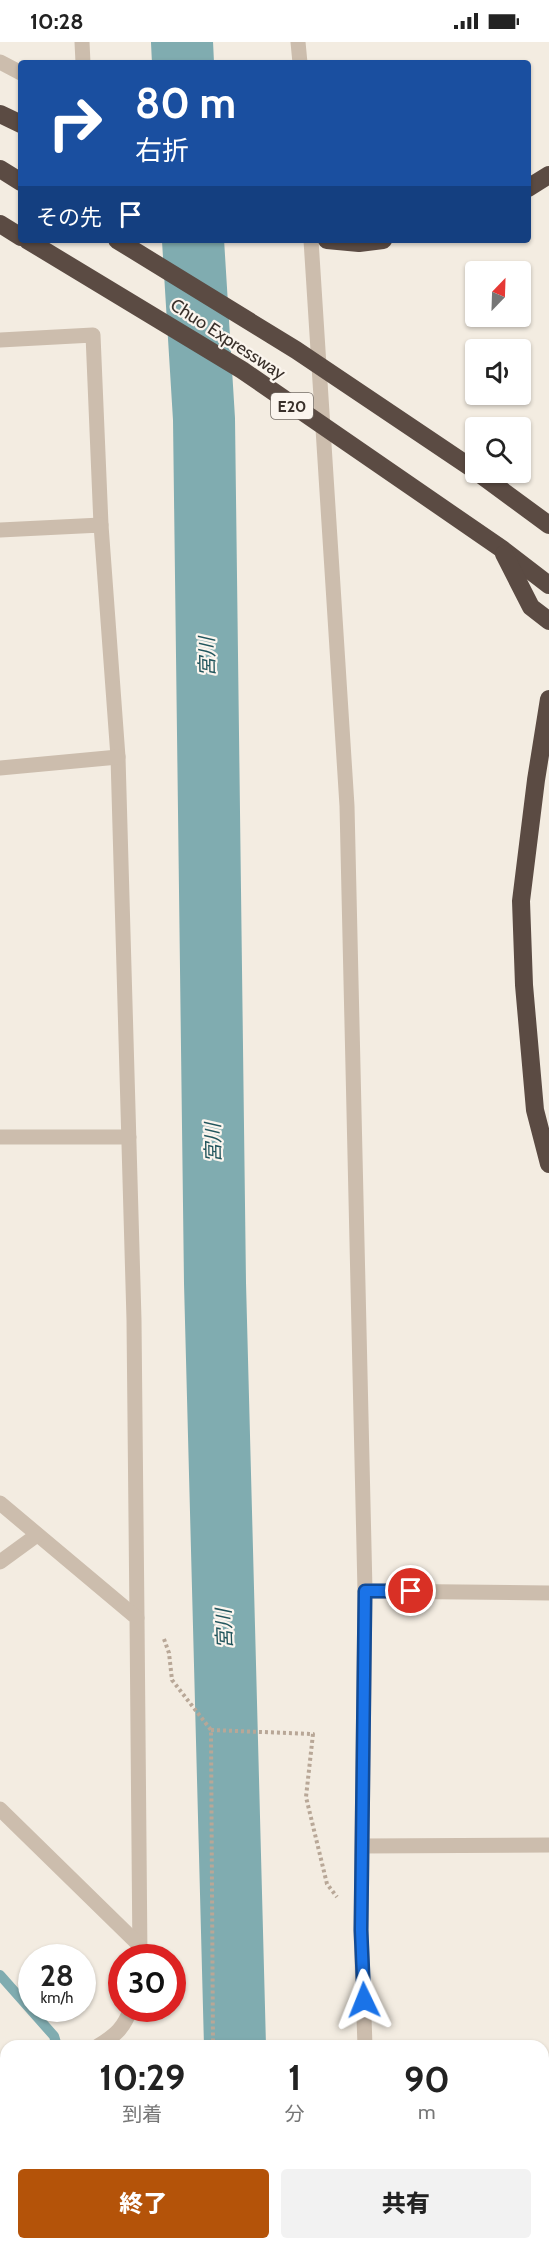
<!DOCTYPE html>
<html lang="ja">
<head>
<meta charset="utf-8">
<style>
  body { margin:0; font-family:Cabin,"Noto Sans JP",sans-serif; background:#f2f2f2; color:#222; height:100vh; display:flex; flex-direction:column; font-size:22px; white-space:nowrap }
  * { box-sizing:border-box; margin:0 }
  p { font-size:20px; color:#767676 }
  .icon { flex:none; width:33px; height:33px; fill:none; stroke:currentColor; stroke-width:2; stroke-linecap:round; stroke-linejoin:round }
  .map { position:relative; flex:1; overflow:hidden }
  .panel { position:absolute; left:0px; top:1998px; width:549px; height:210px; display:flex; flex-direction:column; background:#fff; border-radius:18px 18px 0 0; box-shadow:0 2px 4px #0004 }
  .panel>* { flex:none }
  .top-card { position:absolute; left:18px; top:18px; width:513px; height:183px; border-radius:6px; box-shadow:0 2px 4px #0004; background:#1a4fa0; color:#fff; overflow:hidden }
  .needle { width:39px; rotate:23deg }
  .buttons { position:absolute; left:465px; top:219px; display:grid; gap:12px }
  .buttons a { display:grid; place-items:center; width:66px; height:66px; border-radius:6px; background:#fff; box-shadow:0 2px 4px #0004; font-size:30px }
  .speed { position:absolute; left:18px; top:1902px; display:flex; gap:12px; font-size:30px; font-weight:700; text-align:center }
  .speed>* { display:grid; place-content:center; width:78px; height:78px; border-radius:50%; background:#fff; box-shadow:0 2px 4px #0004; line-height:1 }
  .speed small { font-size:15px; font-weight:400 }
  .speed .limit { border:9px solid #d22; background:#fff; color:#111 }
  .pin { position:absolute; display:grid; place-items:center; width:51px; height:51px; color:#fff; margin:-26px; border:3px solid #fff; border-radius:50%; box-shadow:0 2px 6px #0007 }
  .me { position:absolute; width:66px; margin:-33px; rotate:358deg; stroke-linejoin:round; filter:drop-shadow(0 0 4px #0008) }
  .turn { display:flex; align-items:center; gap:21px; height:126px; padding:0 18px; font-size:27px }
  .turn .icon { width:78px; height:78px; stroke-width:2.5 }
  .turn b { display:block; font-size:42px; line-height:51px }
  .then { display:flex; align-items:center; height:57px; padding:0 18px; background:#0003; gap:12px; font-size:22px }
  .eta { display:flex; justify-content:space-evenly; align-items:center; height:102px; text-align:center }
  .eta b { font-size:36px; font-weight:800; line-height:42px }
  .primary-button { display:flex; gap:12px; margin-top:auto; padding:12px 18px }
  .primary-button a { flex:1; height:69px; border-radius:6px; background:#b45309; color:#fff; font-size:24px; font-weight:800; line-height:69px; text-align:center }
  .primary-button a+a { background:#f2f2f2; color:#222 }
  .status { display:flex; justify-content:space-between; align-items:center; height:42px; padding:0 30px; background:#fff; direction:ltr }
  .status svg { height:16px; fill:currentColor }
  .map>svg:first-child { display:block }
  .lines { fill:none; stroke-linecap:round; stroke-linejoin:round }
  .stream { stroke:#80acb0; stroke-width:10 }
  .river { stroke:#80acb0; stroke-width:62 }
  .path { stroke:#b8a797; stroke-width:4; stroke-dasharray:3 3; stroke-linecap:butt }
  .street { stroke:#ccbdad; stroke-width:15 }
  .highway { stroke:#5b4b43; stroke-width:18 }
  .route-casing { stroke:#114b97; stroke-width:15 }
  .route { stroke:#1a73e8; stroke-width:10 }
  .labels { text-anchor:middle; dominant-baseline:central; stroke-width:4.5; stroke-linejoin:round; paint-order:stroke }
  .shield { fill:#fbf5ee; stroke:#746c66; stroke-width:1.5 }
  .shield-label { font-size:16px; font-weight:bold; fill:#3a312b }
  .street-label { font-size:18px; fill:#3a312b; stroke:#fbf5ee }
  .water-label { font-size:20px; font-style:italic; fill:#21555c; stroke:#fbf5ee }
</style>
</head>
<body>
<div class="status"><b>10:28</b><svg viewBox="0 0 49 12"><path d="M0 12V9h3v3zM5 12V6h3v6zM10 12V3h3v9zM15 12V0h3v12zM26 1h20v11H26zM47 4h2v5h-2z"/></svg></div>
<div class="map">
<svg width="549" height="2208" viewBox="0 0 549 2208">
  <rect width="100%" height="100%" fill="#f3ece1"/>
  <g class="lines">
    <g class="stream">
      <polyline points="0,1933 54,1994 57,2004"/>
      <polyline points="131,2202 133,2208"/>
    </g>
    <g class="river">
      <polyline points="182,0 183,21"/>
      <polyline points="193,198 204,377 215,1241 235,2004"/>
      <polyline points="241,2202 241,2208"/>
    </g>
    <g class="path">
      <polyline points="164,1597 169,1611 172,1638 211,1688 213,2004"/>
      <polyline points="211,1688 313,1692 306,1755 327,1842 337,1855"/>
      <polyline points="214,2202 215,2208"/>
    </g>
    <g class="street">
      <polyline points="82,0 83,21"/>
      <polyline points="298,0 300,21"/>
      <polyline points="0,20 21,31"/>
      <polyline points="311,198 347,764 365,1549 361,1889 365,2004"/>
      <polyline points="0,298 93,293 101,483"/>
      <polyline points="0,488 101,483 118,715 134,1278 137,1576"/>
      <polyline points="0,726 118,715"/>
      <polyline points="0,1095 129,1095"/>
      <polyline points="0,1461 137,1576 140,1916"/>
      <polyline points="0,1520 37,1493"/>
      <polyline points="365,1549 549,1551"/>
      <polyline points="0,1767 139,1903"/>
      <polyline points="363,1804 549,1803"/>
      <path d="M98 2004C116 1993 124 1986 131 1966"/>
      <polyline points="0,2042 6,2039"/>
      <polyline points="543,2045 549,2045"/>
      <polyline points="372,2202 373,2208"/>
    </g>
    <g class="highway">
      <polyline points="0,72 21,82"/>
      <polyline points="0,127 21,140"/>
      <polyline points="528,146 549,133"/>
      <polyline points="0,182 21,195"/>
      <polyline points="27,198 242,328 502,507 549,543"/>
      <polyline points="117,198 296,308 476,429"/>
      <polyline points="327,198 359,201 383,198"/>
      <polyline points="477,430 549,483"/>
      <polyline points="504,512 531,565 549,579"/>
      <polyline points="549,657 536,738 521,859 524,943 535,1068 549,1122"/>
    </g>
  </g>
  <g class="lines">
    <defs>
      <polyline id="route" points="364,1958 361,1888 365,1549 411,1549"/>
    </defs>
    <use href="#route" class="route-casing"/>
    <use href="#route" class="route"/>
  </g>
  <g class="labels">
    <rect class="shield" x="271" y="351" width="42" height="26" rx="4.5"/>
    <g class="shield-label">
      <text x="292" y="364">E20</text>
    </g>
    <g class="street-label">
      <text transform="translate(228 297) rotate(33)">Chuo Expressway</text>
    </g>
    <g class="water-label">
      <text transform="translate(207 615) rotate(-91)">宮川</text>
      <text transform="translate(213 1101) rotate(-91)">宮川</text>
      <text transform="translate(224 1587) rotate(-92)">宮川</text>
    </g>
  </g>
</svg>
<div class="buttons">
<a><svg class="needle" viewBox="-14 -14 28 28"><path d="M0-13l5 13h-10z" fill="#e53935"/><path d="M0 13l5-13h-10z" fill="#767676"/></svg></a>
<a><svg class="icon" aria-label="sound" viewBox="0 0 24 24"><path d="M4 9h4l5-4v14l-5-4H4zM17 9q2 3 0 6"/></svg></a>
<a><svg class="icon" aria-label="search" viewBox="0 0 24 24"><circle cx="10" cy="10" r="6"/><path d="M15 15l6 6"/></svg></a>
</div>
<div class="speed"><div>28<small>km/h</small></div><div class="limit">30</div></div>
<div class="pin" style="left:411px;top:1549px;background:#d93025"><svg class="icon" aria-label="arrive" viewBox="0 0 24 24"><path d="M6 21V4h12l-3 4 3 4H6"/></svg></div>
<svg class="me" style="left:364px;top:1958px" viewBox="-20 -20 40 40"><path d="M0-17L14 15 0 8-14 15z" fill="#1a73e8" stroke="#fff" stroke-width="4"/></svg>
<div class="top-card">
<div class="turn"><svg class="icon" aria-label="right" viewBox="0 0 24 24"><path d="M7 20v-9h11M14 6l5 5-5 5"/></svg><div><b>80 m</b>右折</div></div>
<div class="then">その先<svg class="icon" aria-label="arrive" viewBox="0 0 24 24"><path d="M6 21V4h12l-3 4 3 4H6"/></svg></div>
</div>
<section class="panel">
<div class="eta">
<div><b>10:29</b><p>到着</p></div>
<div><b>1</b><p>分</p></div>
<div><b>90</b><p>m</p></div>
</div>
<div class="primary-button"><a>終了</a><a>共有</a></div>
</section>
</div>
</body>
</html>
